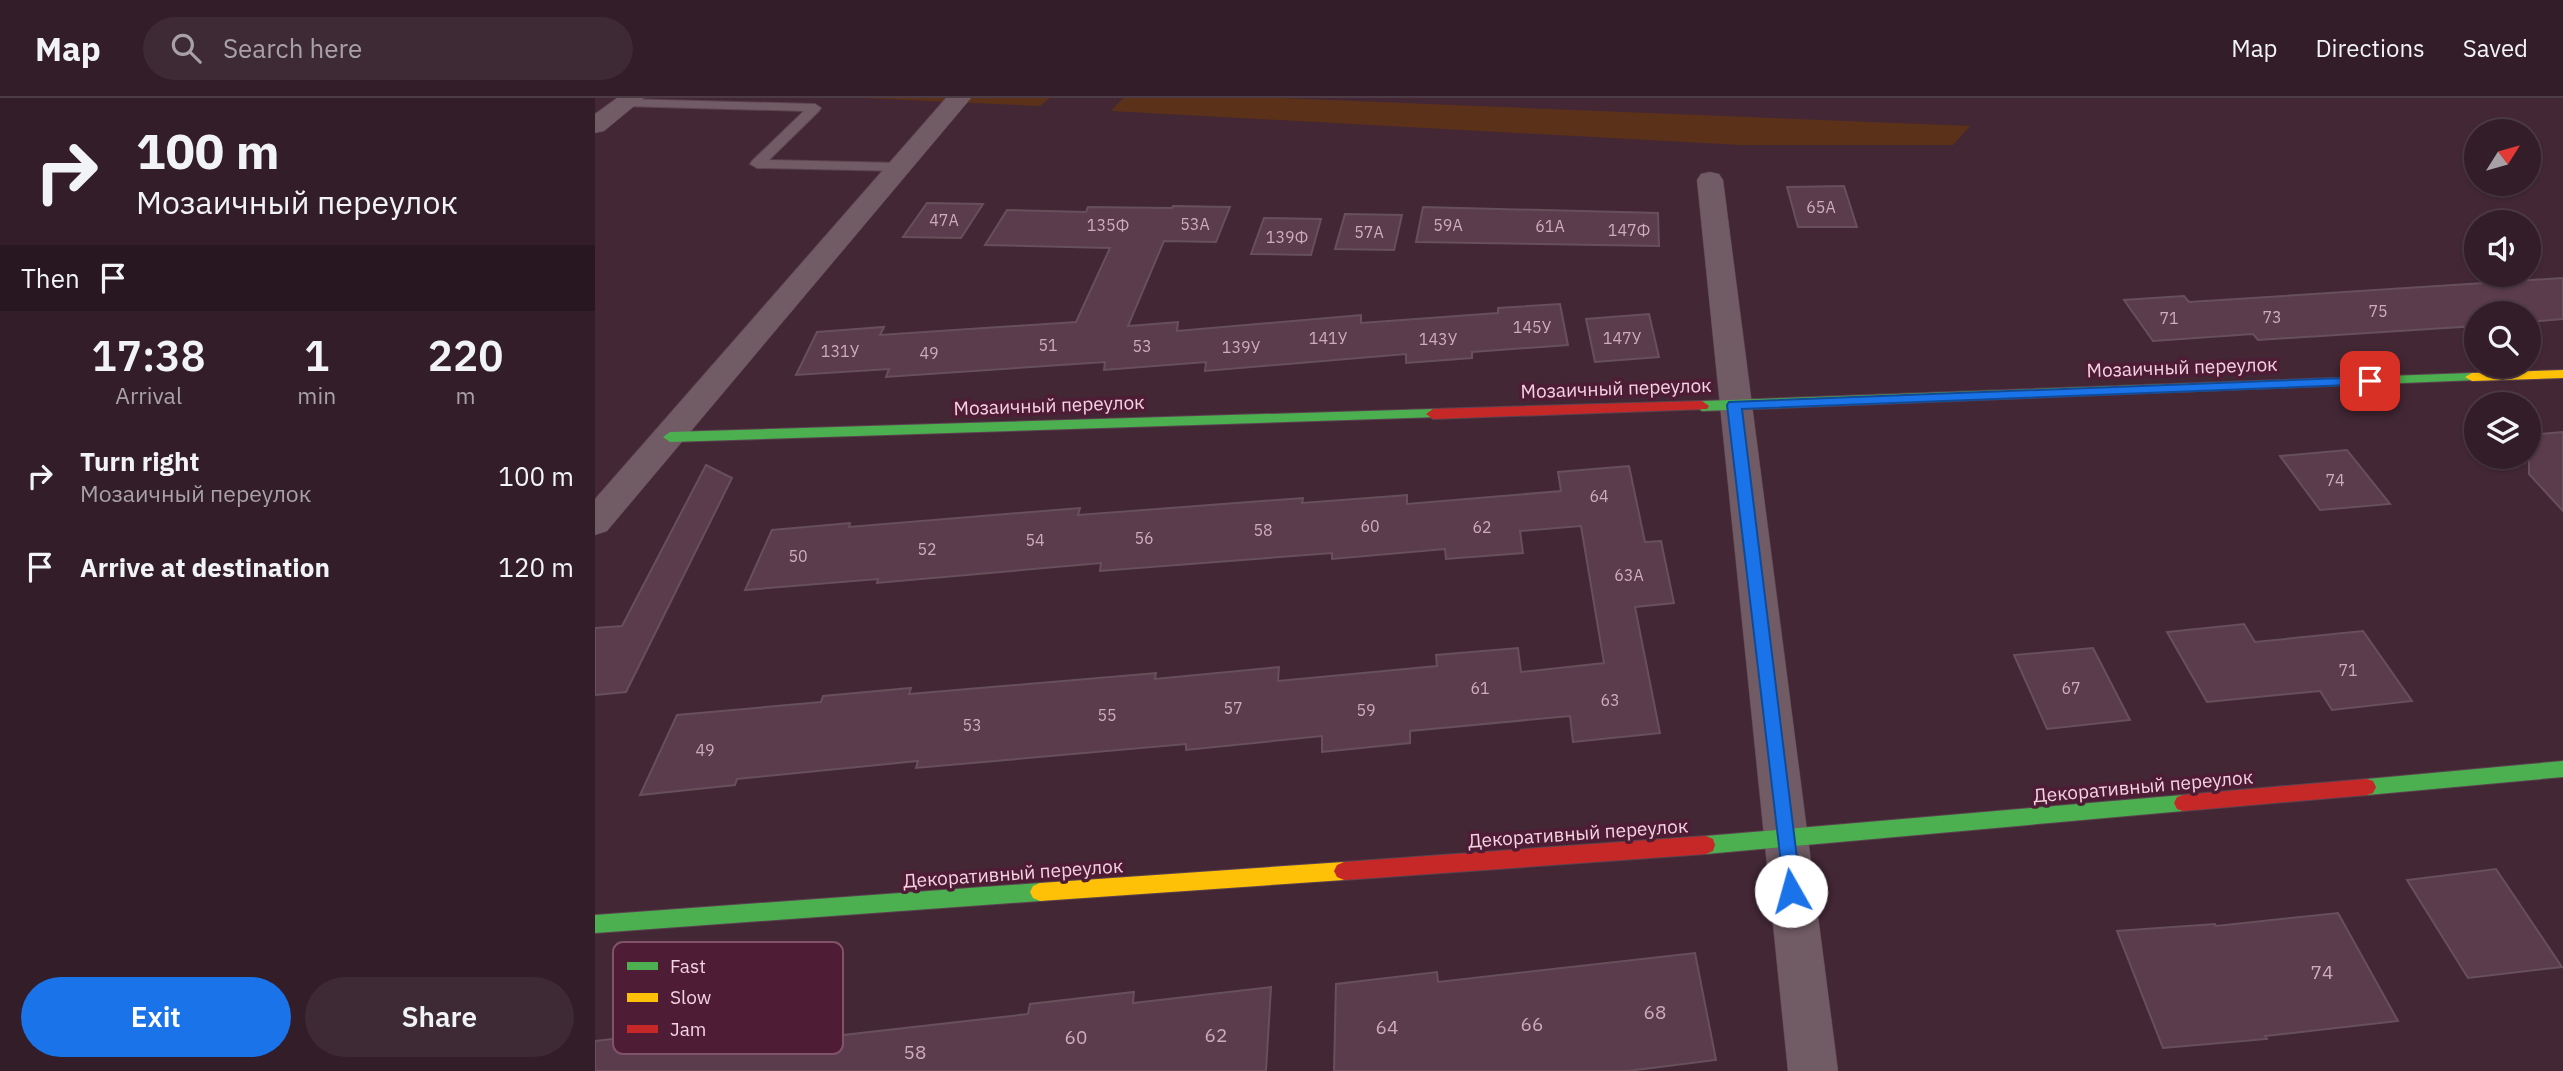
<!DOCTYPE html>
<html lang="en">
<head>
<meta charset="utf-8">
<style>
  body { margin:0; font-family:"IBM Plex Sans",sans-serif; background:#3d2a34; color:#f1f3f6; height:100vh; display:flex; flex-direction:column; font-size:26px; white-space:nowrap }
  * { box-sizing:border-box; margin:0 }
  p { font-size:23px; color:#a8a2a8 }
  .icon { flex:none; width:38px; height:38px; fill:none; stroke:currentColor; stroke-width:2; stroke-linecap:round; stroke-linejoin:round }
  .map { position:relative; flex:1; overflow:hidden }
  .drawer { display:flex; flex-direction:column; background:#321d28; width:595px }
  .drawer>* { flex:none }
  .hud { background:#321d28; color:#f1f3f6; overflow:hidden }
  .needle { width:46px; rotate:53deg }
  .buttons { position:absolute; left:1869px; top:21px; display:grid; gap:14px }
  .buttons a { display:grid; place-items:center; width:77px; height:77px; border-radius:50%; background:#321d28; box-shadow:0 2px 5px #0004,0 0 0 2px #4d3b45; font-size:35px }
  .pin { position:absolute; display:grid; place-items:center; width:60px; height:60px; color:#fff; margin:-30px; border-radius:14px; box-shadow:0 4px 10px #0006 }
  .me { position:absolute; width:77px; margin:-38px; rotate:353deg; stroke-linejoin:round; filter:drop-shadow(0 0 5px #0008) }
  .turn { display:flex; align-items:center; gap:24px; height:147px; padding:0 21px; font-size:32px }
  .turn .icon { width:91px; height:91px; stroke-width:2.5 }
  .turn b { display:block; font-size:49px; line-height:60px }
  .then { display:flex; align-items:center; height:66px; padding:0 21px; background:#0003; gap:14px; font-size:26px }
  .eta { display:flex; justify-content:space-evenly; align-items:center; height:119px; text-align:center }
  .eta b { font-size:42px; font-weight:600; line-height:49px }
  .cta { display:flex; gap:14px; margin-top:auto; padding:14px 21px }
  .cta a { flex:1; height:80px; border-radius:42px; background:#1a73e8; color:#fff; font-size:28px; font-weight:600; line-height:80px; text-align:center }
  .cta a+a { background:#3d2a34; color:#f1f3f6 }
  ul { padding:0; list-style:none }
  li { display:flex; align-items:center; gap:21px; height:91px; padding:0 21px }
  li div { flex:1 }
  li b { display:block; font-size:26px }
  li em { font-style:normal }
  header { display:flex; align-items:center; gap:42px; box-sizing:border-box; height:98px; padding:0 35px; background:#321d28; border-bottom:2px solid #4d3b45 }
  header strong { font-size:33px }
  nav { display:flex; gap:38px; margin-inline-start:auto; font-size:24px }
  .search { width:490px; height:63px; background:#3d2a34; display:flex; align-items:center; gap:18px; box-sizing:border-box; padding:0 24px; border-radius:38px; color:#a8a2a8; font-size:26px }
  main { display:flex; flex:1; min-height:0 }
  .map>svg:first-child { display:block }
  .green { fill:#5b311a }
  .building { fill:#5b3c4c; stroke:#67505b; stroke-width:2 }
  .lines { fill:none; stroke-linecap:round; stroke-linejoin:round }
  .lane-casing { stroke:#5c4350; stroke-width:2 }
  .street-casing { stroke:#5c4350; stroke-width:1 }
  .fast-casing { stroke:#5c4350; stroke-width:2 }
  .slow-casing { stroke:#5c4350; stroke-width:2 }
  .jam-casing { stroke:#5c4350; stroke-width:2 }
  .lane { fill:#715b65; fill-rule:evenodd }
  .street { fill:#715b65; fill-rule:evenodd }
  .fast { fill:#4caf50; fill-rule:evenodd }
  .slow { fill:#ffc107; fill-rule:evenodd }
  .jam { fill:#c62828; fill-rule:evenodd }
  .route { fill:#1a73e8; stroke:#114b97; stroke-width:2 }
  .labels { text-anchor:middle; dominant-baseline:central; stroke-width:7; stroke-linejoin:round; paint-order:stroke }
  .number-label { font-size:16px; fill:#ceacbb }
  .street-label { font-size:19px; fill:#f4d2e0; stroke:#4e1c35 }
  .near-number-label { font-size:19px; fill:#ceacbb }
  .key { fill:#4e1c35; stroke:#805368; stroke-width:2 }
  .key-label { font-size:19px; fill:#f4d2e0 }
</style>
</head>
<body>
<header>
<strong>Map</strong>
<div class="search"><svg class="icon" aria-label="search" viewBox="0 0 24 24"><circle cx="10" cy="10" r="6"/><path d="M15 15l6 6"/></svg>Search here</div>
<nav><a>Map</a><a>Directions</a><a>Saved</a></nav>
</header>
<main>
<section class="drawer">
<div class="hud">
<div class="turn"><svg class="icon" aria-label="right" viewBox="0 0 24 24"><path d="M7 20v-9h11M14 6l5 5-5 5"/></svg><div><b>100 m</b>Мозаичный переулок</div></div>
<div class="then">Then<svg class="icon" aria-label="arrive" viewBox="0 0 24 24"><path d="M6 21V4h12l-3 4 3 4H6"/></svg></div>
</div>
<div class="eta">
<div><b>17:38</b><p>Arrival</p></div>
<div><b>1</b><p>min</p></div>
<div><b>220</b><p>m</p></div>
</div>
<ul>
<li><svg class="icon" aria-label="right" viewBox="0 0 24 24"><path d="M7 20v-9h11M14 6l5 5-5 5"/></svg><div><b>Turn right</b><p>Мозаичный переулок</p></div><em>100 m</em></li>
<li><svg class="icon" aria-label="arrive" viewBox="0 0 24 24"><path d="M6 21V4h12l-3 4 3 4H6"/></svg><div><b>Arrive at destination</b></div><em>120 m</em></li>
</ul>
<div class="cta"><a>Exit</a><a>Share</a></div>
</section>
<div class="map">
<svg width="1968" height="973" viewBox="0 0 1968 973">
  <rect width="100%" height="100%" fill="#432735"/>
  <g class="green">
    <polygon points="268,0 455,0 445,8"/>
    <polygon points="528,0 686,0 1375,28 1358,47 1145,47 516,13"/>
  </g>
  <g class="building">
    <polygon points="1249,88 1262,129 1203,129 1192,89"/>
    <polygon points="332,105 388,106 366,140 308,139"/>
    <polygon points="578,108 635,109 621,144 569,143 533,228 583,224 582,233 766,217 766,225 903,215 903,210 965,206 973,247 877,254 877,260 811,265 811,256 610,273 611,264 509,272 510,264 291,279 294,271 201,277 222,234 289,229 285,237 481,224 515,150 390,147 412,112 491,114 493,109 577,110"/>
    <polygon points="828,109 1063,115 1064,148 821,144"/>
    <polygon points="750,116 807,117 799,152 740,151"/>
    <polygon points="669,120 726,121 716,157 656,156"/>
    <polygon points="1968,180 1968,221 1934,224 1934,215 1881,215 1881,228 1663,242 1658,236 1558,243 1529,202 1589,198 1594,204"/>
    <polygon points="1054,216 1064,259 1000,264 991,221"/>
    <polygon points="1968,334 1968,413 1934,376 1934,337"/>
    <polygon points="1752,352 1795,406 1725,412 1685,358"/>
    <polygon points="111,367 137,380 31,594 0,597 0,530 27,528"/>
    <polygon points="1034,368 1050,444 1066,443 1079,505 1040,509 1065,635 978,644 975,618 815,633 815,645 727,654 727,638 591,652 591,646 321,670 323,663 142,681 140,687 45,697 82,617 226,604 228,598 316,590 314,596 561,575 560,581 684,569 683,583 842,568 841,557 923,550 926,574 1009,565 986,428 925,433 928,455 851,461 850,451 737,461 737,455 505,473 506,465 282,485 283,481 150,492 177,432 255,425 254,429 485,410 483,417 708,400 707,405 812,397 812,406 966,393 963,374"/>
    <polygon points="1649,526 1660,544 1768,533 1817,603 1737,612 1725,593 1612,604 1572,534"/>
    <polygon points="1498,550 1535,622 1452,631 1419,557"/>
    <polygon points="1901,771 1967,869 1873,880 1812,782"/>
    <polygon points="1743,815 1803,923 1670,938 1672,941 1568,950 1522,833 1620,826 1621,828"/>
    <polygon points="1100,855 1121,962 1033,973 739,973 741,886 842,874 843,884"/>
    <polygon points="676,889 671,973 0,973 0,943 129,928 130,925 238,913 230,939 433,916 435,906 539,894 538,905"/>
  </g>
  <g class="lines">
    <defs>
      <polygon id="lane" points="30,1 220,6 226,10 224,13 174,62 305,65 312,69 305,73 162,70 155,66 157,63 209,13 26,8 24,5"/>
      <g id="street">
        <polygon points="22,0 49,0 9,33 0,35 0,16"/>
        <polygon points="351,0 376,0 12,433 0,437 0,401"/>
        <polygon points="1115,74 1124,76 1128,82 1243,973 1193,973 1102,82 1106,76"/>
      </g>
      <g id="fast">
        <polygon points="1877,275 1882,276 1882,282 1107,313 1100,308 1107,303"/>
        <polygon points="838,311 843,313 845,316 843,319 75,344 68,339 75,334"/>
        <polygon points="1968,663 1968,679 1772,697 1766,695 1763,689 1766,683 1772,681"/>
        <polygon points="1588,697 1594,699 1597,705 1594,711 1588,713 1111,756 1104,753 1102,747 1104,741 1111,738"/>
        <polygon points="445,785 452,788 455,794 452,800 445,803 0,835 0,817"/>
      </g>
      <g id="slow">
        <polygon points="1968,272 1968,280 1877,283 1870,279 1877,275"/>
        <polygon points="749,764 756,767 759,773 756,779 749,782 445,803 438,800 435,794 438,788 445,785"/>
      </g>
      <g id="jam">
        <polygon points="1107,303 1114,308 1112,311 838,321 831,316 838,311"/>
        <polygon points="1772,681 1778,683 1781,689 1778,695 1772,697 1588,713 1582,711 1579,705 1582,699 1588,697"/>
        <polygon points="1111,738 1118,741 1120,747 1118,753 1111,756 749,782 742,779 739,773 742,767 749,764"/>
      </g>
    </defs>
    <use href="#lane" class="lane-casing"/>
    <use href="#street" class="street-casing"/>
    <use href="#fast" class="fast-casing"/>
    <use href="#slow" class="slow-casing"/>
    <use href="#jam" class="jam-casing"/>
    <use href="#lane" class="lane"/>
    <use href="#street" class="street"/>
    <use href="#fast" class="fast"/>
    <use href="#slow" class="slow"/>
    <use href="#jam" class="jam"/>
  </g>
  <polygon class="route" points="1775,279 1779,280 1779,286 1147,311 1206,793 1203,799 1196,802 1190,799 1132,307 1134,304"/>
  <g class="labels">
    <g class="number-label">
      <text x="1226" y="109">65А</text>
      <text x="349" y="122">47А</text>
      <text x="600" y="126">53А</text>
      <text x="513" y="127">135Ф</text>
      <text x="853" y="127">59А</text>
      <text x="955" y="128">61А</text>
      <text x="1034" y="132">147Ф</text>
      <text x="774" y="134">57А</text>
      <text x="692" y="139">139Ф</text>
      <text x="1783" y="213">75</text>
      <text x="1677" y="219">73</text>
      <text x="1574" y="220">71</text>
      <text x="937" y="229">145У</text>
      <text x="733" y="240">141У</text>
      <text x="1027" y="240">147У</text>
      <text x="843" y="241">143У</text>
      <text x="453" y="247">51</text>
      <text x="547" y="248">53</text>
      <text x="646" y="249">139У</text>
      <text x="245" y="253">131У</text>
      <text x="334" y="255">49</text>
      <text x="1740" y="382">74</text>
      <text x="1004" y="398">64</text>
      <text x="775" y="428">60</text>
      <text x="887" y="429">62</text>
      <text x="668" y="432">58</text>
      <text x="549" y="440">56</text>
      <text x="440" y="442">54</text>
      <text x="332" y="451">52</text>
      <text x="203" y="458">50</text>
      <text x="1034" y="477">63А</text>
      <text x="1753" y="572">71</text>
      <text x="885" y="590">61</text>
      <text x="1476" y="590">67</text>
      <text x="1015" y="602">63</text>
      <text x="638" y="610">57</text>
      <text x="771" y="612">59</text>
      <text x="512" y="617">55</text>
      <text x="377" y="627">53</text>
      <text x="110" y="652">49</text>
    </g>
    <g class="street-label">
      <text transform="translate(1587 269) rotate(-2)">Мозаичный переулок</text>
      <text transform="translate(1021 290) rotate(-2)">Мозаичный переулок</text>
      <text transform="translate(454 307) rotate(-2)">Мозаичный переулок</text>
      <text transform="translate(1548 688) rotate(-5)">Декоративный переулок</text>
      <text transform="translate(983 735) rotate(-4)">Декоративный переулок</text>
      <text transform="translate(418 775) rotate(-4)">Декоративный переулок</text>
    </g>
    <g class="near-number-label">
      <text x="1727" y="874">74</text>
      <text x="1060" y="914">68</text>
      <text x="937" y="926">66</text>
      <text x="792" y="929">64</text>
      <text x="621" y="937">62</text>
      <text x="481" y="939">60</text>
      <text x="320" y="954">58</text>
    </g>
  </g>
  <rect x="18" y="844" width="230" height="112" rx="10" class="key"/>
  <rect x="32" y="864" width="31" height="8" fill="#4caf50"/>
  <rect x="32" y="895" width="31" height="9" fill="#ffc107"/>
  <rect x="32" y="927" width="31" height="8" fill="#c62828"/>
  <g class="key-label">
    <text x="75" y="875">Fast</text>
    <text x="75" y="906">Slow</text>
    <text x="75" y="938">Jam</text>
  </g>
</svg>
<div class="buttons">
<a><svg class="needle" viewBox="-14 -14 28 28"><path d="M0-13l5 13h-10z" fill="#e53935"/><path d="M0 13l5-13h-10z" fill="#a8a2a8"/></svg></a>
<a><svg class="icon" aria-label="sound" viewBox="0 0 24 24"><path d="M4 9h4l5-4v14l-5-4H4zM17 9q2 3 0 6"/></svg></a>
<a><svg class="icon" aria-label="search" viewBox="0 0 24 24"><circle cx="10" cy="10" r="6"/><path d="M15 15l6 6"/></svg></a>
<a><svg class="icon" aria-label="layers" viewBox="0 0 24 24"><path d="M12 4l9 5-9 5-9-5zM3 14l9 5 9-5"/></svg></a>
</div>
<div class="pin" style="left:1775px;top:283px;background:#d93025"><svg class="icon" aria-label="arrive" viewBox="0 0 24 24"><path d="M6 21V4h12l-3 4 3 4H6"/></svg></div>
<svg class="me" style="left:1196px;top:793px" viewBox="-20 -20 40 40"><circle r="19" fill="#fff"/><path d="M0-13L10 11 0 6-10 11z" fill="#1a73e8"/></svg>
</div>
</main>
</body>
</html>
